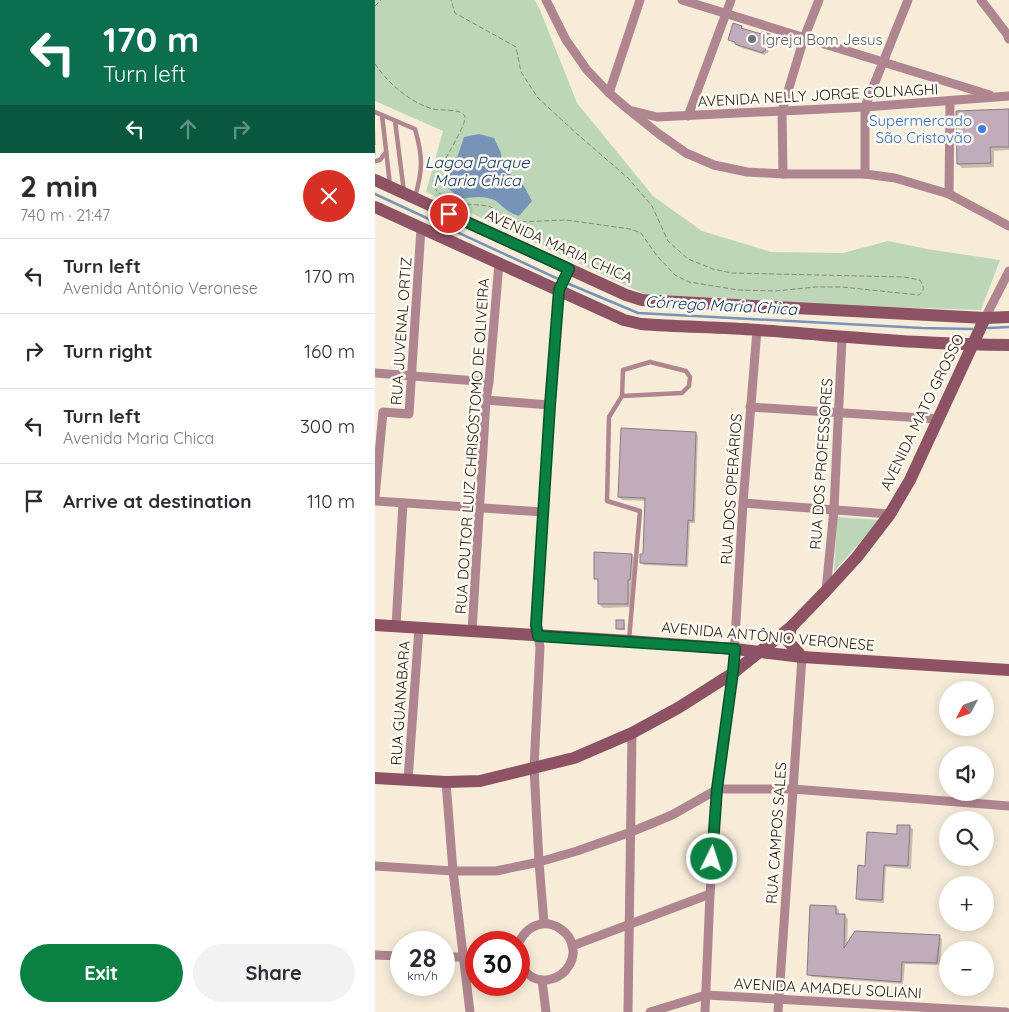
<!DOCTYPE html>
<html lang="en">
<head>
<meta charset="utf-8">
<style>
  body { margin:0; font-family:Quicksand,sans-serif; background:#f2f2f3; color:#2b2b33; height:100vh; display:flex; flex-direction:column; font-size:19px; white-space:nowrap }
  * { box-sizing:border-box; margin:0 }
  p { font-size:16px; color:#7c7c81 }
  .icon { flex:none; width:28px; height:28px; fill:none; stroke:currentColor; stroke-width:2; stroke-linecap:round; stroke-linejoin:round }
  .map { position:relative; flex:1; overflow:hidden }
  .details { display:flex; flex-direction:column; background:#fff; width:375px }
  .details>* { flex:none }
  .guide { background:#0b6e4f; color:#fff; overflow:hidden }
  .needle { width:32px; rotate:229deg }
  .buttons { position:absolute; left:564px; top:681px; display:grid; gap:10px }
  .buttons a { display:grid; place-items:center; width:55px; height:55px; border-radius:50%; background:#fff; box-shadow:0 2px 12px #0003; font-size:25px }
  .speed { position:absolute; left:15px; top:931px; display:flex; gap:10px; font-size:25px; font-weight:700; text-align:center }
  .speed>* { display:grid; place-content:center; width:65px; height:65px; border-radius:50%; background:#fff; box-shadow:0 2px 12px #0003; line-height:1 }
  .speed small { font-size:12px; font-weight:400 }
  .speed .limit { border:8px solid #d22; background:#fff; color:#111 }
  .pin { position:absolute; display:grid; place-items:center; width:42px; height:42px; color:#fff; margin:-21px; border:2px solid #fff; border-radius:50%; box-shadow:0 1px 5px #0007 }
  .me { position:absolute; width:55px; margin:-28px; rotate:4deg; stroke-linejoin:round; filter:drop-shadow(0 0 4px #0008) }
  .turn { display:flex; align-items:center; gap:18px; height:105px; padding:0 20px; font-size:22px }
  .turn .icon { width:65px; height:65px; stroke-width:2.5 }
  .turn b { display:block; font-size:35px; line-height:42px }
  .lanes { display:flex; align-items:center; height:48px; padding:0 20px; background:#0003; justify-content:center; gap:25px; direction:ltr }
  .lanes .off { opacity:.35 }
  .round { display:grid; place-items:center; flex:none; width:52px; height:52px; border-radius:26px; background:#f2f2f3 }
  .headline { display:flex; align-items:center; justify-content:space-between; height:85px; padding:0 20px }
  h1 { font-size:30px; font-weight:700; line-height:38px }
  .primary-button { display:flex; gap:10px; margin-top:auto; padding:10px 20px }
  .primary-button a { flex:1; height:58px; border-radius:30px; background:#0b8043; color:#fff; font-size:20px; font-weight:700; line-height:58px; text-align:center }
  .primary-button a+a { background:#f2f2f3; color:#2b2b33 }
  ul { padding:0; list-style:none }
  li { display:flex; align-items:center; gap:15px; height:75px; padding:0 20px; border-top:1px solid #e1e1e2 }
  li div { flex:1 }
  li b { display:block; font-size:19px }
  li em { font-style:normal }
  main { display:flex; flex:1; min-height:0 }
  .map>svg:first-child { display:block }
  .green { fill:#bdd6b8 }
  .water { fill:#7794b6 }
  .shadow { fill:#0003 }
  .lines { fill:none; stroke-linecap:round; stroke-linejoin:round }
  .stream { stroke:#7794b6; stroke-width:2.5 }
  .building { fill:#c0acba; stroke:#8a7885 }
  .path { stroke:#8c8577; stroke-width:1; stroke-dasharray:5 2.5; stroke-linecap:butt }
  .lane { stroke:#af8590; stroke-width:4.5 }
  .street { stroke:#af8590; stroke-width:9 }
  .secondary { stroke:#8d5264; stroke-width:12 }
  .route-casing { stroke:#07532c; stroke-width:12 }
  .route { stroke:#0b8043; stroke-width:9 }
  .worship-dot { fill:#6b7280; stroke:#fefaf2; stroke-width:2 }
  .shop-dot { fill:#3f7fe0; stroke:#fefaf2; stroke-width:2 }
  .labels { text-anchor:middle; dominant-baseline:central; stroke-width:5; stroke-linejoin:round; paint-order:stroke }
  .worship-label { font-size:15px; fill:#5b616d; stroke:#fefaf2; text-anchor:start }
  .street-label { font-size:15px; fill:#1e1b13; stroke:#fefaf2 }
  .shop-label { font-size:15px; fill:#366cbe; stroke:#fefaf2; text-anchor:end }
  .water-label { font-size:16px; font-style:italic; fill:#103c68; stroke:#fefaf2 }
</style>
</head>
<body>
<main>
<section class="details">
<div class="guide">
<div class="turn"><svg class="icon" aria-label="left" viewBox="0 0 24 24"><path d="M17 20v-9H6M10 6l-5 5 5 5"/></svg><div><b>170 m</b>Turn left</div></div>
<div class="lanes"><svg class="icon" aria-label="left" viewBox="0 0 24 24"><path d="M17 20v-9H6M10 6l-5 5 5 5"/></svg><svg class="icon off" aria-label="ahead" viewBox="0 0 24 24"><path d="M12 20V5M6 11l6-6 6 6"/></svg><svg class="icon off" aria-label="right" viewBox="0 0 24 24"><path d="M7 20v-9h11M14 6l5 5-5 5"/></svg></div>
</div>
<div class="headline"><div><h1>2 min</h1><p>740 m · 21:47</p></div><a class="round" style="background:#d93025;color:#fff"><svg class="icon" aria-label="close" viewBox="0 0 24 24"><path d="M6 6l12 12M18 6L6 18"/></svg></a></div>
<ul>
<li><svg class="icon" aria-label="left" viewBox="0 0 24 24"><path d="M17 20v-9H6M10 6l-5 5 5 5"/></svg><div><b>Turn left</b><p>Avenida Antônio Veronese</p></div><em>170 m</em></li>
<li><svg class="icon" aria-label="right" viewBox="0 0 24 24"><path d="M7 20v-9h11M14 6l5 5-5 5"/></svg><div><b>Turn right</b></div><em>160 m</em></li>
<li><svg class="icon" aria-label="left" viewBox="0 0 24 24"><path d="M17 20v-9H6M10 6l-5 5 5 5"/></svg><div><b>Turn left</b><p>Avenida Maria Chica</p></div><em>300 m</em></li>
<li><svg class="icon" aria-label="arrive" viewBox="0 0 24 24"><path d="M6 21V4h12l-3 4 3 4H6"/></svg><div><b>Arrive at destination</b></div><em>110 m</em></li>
</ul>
<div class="primary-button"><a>Exit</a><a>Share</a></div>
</section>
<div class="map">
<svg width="634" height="1012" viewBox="0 0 634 1012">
  <rect width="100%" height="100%" fill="#f6ecd8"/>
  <g class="green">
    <polygon points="0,0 160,0 165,10 202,103 278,196 327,231 396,252 468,253 513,241 552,249 625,260 606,310 481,306 269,294 51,192 68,131 0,101"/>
    <polygon points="462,517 504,520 459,572"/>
  </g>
  <path class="water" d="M104 134 119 138 126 153 128 168 149 186 157 201 144 216C133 213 129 207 121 201 111 195 96 197 86 199L68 184 83 155 89 137Z"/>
  <g class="shadow">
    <polygon points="359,25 366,27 369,30 387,35 394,36 397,38 393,53 391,53 390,55 364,47 358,42 355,39"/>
    <polygon points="634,110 634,150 619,151 619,167 587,168 583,164 582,112"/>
    <polygon points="0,127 1,145 0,145 1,156 0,155"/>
    <polygon points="321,433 323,436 320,523 315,523 313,567 269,565 266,562 269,555 271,501 247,500 244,497"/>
    <polygon points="257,555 260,558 256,607 228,608 224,604 224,583 220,578"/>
    <polygon points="249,621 250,623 250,630 244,630 242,629"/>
    <polygon points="535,827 538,829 536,869 511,867 509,903 485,901 482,898 491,867 523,835"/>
    <polygon points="461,907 464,910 464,915 470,916 473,919 472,947 564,937 567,939 565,965 530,964 528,984 437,977 434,974"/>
  </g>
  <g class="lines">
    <g class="stream">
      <polyline points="0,194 194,284 263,313 547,328 597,329"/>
      <polyline points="613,328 634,327"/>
    </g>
  </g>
  <g class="building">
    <polygon points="358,23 367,26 366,28 386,34 387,32 395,34 390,51 388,51 388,53 360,44 360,42 353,40"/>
    <polygon points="634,109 634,147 615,147 616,163 582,164 581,111"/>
    <polygon points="246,428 321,432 318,521 313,520 311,565 265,563 265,554 268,554 270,498 243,497"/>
    <polygon points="219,552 257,554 255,580 253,580 253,604 223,604 223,579 219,579"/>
    <rect x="241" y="620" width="8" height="9"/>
    <polygon points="522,825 535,825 533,866 509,865 507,900 481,899 483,865 490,866 492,832 522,834"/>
    <polygon points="435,905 461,906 461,914 470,914 469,948 480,931 565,935 562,963 527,962 526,982 432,975"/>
  </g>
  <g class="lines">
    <g class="path">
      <polyline points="0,6 6,0"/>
      <path d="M0 64C14 84 34 102 58 109 65 111 88 108 90 117 92 124 64 170 58 179L62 192 76 200 91 204 114 206 140 222 191 220 255 229 266 233 282 256 300 275 314 282 363 290 400 291 441 287H467L544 295C550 290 549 287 545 280L529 277 357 273 338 269 313 259 293 241 277 206 253 178 201 133 163 98 146 72 141 47 80 13 76 0"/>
    </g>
    <g class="lane">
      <polyline points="0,112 7,115 15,185"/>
      <path d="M7 115 40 129C48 157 48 169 40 197"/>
      <polyline points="20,121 29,192"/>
      <polyline points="0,161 5,160 11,152"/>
      <polyline points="247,396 248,370 275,362 311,371 315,377 314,386 307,393 247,396 234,417 232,501 265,511 254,640"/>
    </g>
    <g class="street">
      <polyline points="171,0 191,40 212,70 234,93 254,110 284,134 311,153 339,165 372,172 408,174 490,174 520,178 574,194 634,226"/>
      <polyline points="307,0 615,95"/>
      <polyline points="606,0 632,34 634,39"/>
      <polyline points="234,93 265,0"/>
      <polyline points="258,111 282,117 490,107 634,96"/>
      <polyline points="313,116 356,0"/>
      <polyline points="408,174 407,111 429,38 444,0"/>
      <polyline points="490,174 490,107 533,0"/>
      <polyline points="574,194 575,101"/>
      <polyline points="610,318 634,271"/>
      <polyline points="0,373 114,382"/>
      <polyline points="111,400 175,405"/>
      <polyline points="375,407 563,419"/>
      <polyline points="0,497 8,412 34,414 46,228"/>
      <polyline points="0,501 168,512"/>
      <polyline points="368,503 515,514"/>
      <polyline points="451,591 459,509 467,338"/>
      <polyline points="21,626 28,503"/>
      <polyline points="97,631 111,400 114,382 124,263"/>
      <polyline points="33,780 44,628"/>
      <polyline points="71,782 78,871 95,1012"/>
      <polyline points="0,866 78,871 121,871 164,862 202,851 256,832 297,815 343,789 418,789 634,806"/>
      <polyline points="169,923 164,862 159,768 165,647 161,625 184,290 194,269"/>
      <path d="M144 942C165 901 217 938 191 970 185 977 175 981 166 980 156 979 147 970 144 961"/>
      <polyline points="197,946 335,894"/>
      <polyline points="0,955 26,956"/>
      <polyline points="69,957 101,957"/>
      <polyline points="167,980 171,1012"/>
      <polyline points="253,1012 257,733"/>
      <polyline points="275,1012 331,995 631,1012"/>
      <polyline points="330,1012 335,894 343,789 358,673 368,503 382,330"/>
      <polyline points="403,1012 427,657"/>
    </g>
    <g class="secondary">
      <polyline points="0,180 251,295 267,300 610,318 634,317"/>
      <path d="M0 207 249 320 266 324C305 327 344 327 383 330 467 336 550 345 634 345"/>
      <polyline points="0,625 254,641 360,649 427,657 634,670"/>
      <polyline points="416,627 413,641 427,657"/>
      <polyline points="0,778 71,782 105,781 199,758 257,733 303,708 358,673 416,627 451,591 482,557 515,514 535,480 610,318"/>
    </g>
  </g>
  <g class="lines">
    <defs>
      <polyline id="route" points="74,214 194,269 184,290 175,405 161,625 163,636 360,649 358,672 342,789 337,859"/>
    </defs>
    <use href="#route" class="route-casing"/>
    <use href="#route" class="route"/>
  </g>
  <circle class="worship-dot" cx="377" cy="39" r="5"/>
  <circle class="shop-dot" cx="607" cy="129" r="5"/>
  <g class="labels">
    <g class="worship-label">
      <text x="387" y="39">Igreja Bom Jesus</text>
    </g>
    <g class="street-label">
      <text transform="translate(443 95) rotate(-3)">AVENIDA NELLY JORGE COLNAGHI</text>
      <text transform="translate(184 246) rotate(24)">AVENIDA MARIA CHICA</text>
      <text transform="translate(26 331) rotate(-86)">RUA JUVENAL ORTIZ</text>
      <text transform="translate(547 412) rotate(-64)">AVENIDA MATO GROSSO</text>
      <text transform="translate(97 446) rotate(-86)">RUA DOUTOR LUIZ CHRISÓSTOMO DE OLIVEIRA</text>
      <text transform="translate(446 464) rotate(-86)">RUA DOS PROFESSORES</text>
      <text transform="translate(356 489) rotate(-86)">RUA DOS OPERÁRIOS</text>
      <text transform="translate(393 636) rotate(5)">AVENIDA ANTÔNIO VERONESE</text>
      <text transform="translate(25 703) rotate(-86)">RUA GUANABARA</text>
      <text transform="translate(401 833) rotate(-86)">RUA CAMPOS SALES</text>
      <text transform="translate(453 988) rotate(3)">AVENIDA AMADEU SOLIANI</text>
    </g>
    <g class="shop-label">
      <text x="597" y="120">Supermercado<tspan x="597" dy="17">São Cristovão</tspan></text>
    </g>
    <g class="water-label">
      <text x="102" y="162">Lagoa Parque<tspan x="102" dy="18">Maria Chica</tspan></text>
      <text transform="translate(346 305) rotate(3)">Córrego Maria Chica</text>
    </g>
  </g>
</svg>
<div class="buttons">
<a><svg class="needle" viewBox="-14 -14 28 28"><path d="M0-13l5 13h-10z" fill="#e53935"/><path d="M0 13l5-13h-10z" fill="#7c7c81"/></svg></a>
<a><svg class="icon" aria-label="sound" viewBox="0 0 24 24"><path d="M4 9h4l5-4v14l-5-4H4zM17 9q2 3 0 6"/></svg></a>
<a><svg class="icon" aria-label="search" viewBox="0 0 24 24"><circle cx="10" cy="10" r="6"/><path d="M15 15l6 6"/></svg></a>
<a>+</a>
<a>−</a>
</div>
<div class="speed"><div>28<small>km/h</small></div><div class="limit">30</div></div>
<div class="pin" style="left:74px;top:214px;background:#d93025"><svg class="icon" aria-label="arrive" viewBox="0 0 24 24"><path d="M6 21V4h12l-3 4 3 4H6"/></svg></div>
<svg class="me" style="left:337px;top:859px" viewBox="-20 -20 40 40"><circle r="17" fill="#0b8043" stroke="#fff" stroke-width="3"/><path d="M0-11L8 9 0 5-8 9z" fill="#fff"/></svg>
</div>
</main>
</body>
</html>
